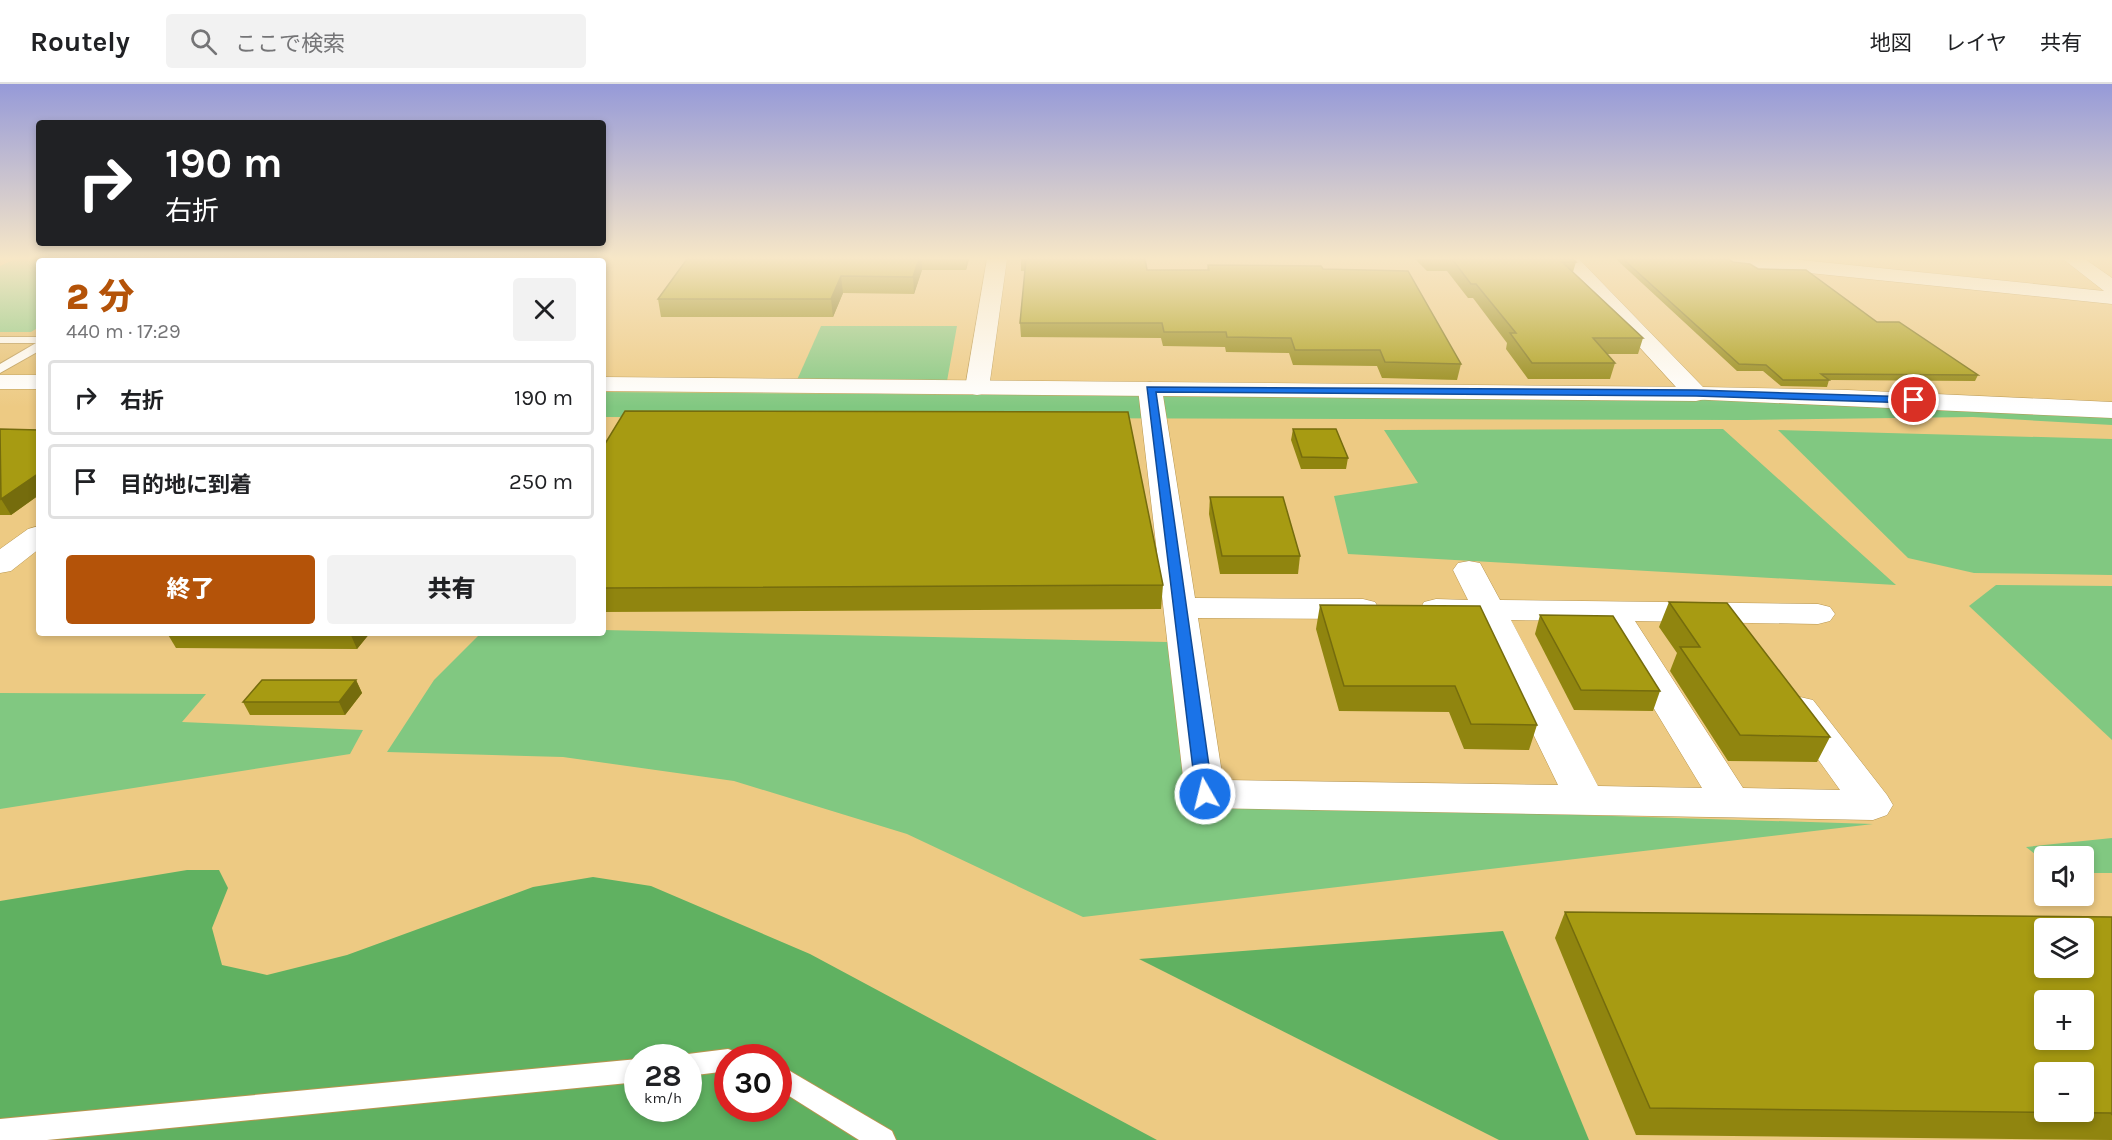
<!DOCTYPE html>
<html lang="ja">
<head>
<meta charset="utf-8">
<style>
  body { margin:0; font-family:Karla,"Noto Sans JP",sans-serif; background:#f2f2f2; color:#202124; height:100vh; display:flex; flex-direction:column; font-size:22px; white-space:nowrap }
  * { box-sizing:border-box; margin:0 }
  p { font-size:20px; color:#757577 }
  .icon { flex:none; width:33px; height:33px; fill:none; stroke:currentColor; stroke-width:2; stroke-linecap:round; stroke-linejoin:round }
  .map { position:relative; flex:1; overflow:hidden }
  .sheet { position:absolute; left:36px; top:174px; width:570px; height:378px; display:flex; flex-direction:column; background:#fff; border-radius:6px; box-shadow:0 3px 9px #0003 }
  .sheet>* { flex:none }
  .hud { position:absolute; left:36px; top:36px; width:570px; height:126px; border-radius:6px; box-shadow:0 3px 9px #0003; background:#202124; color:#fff; overflow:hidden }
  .fabs { position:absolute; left:2034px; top:762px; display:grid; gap:12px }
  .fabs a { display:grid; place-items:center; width:60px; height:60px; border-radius:6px; background:#fff; box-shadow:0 3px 9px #0003; font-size:30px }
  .speed { position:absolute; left:624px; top:960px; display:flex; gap:12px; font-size:30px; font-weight:700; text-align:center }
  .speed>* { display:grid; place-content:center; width:78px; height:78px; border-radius:50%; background:#fff; box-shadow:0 3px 9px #0003; line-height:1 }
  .speed small { font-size:15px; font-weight:400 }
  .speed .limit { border:9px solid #d22; background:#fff; color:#111 }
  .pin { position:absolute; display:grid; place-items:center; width:51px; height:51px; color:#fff; margin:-26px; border:3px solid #fff; border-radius:50%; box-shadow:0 2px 6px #0007 }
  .me { position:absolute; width:66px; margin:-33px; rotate:352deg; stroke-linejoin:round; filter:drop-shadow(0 0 4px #0008) }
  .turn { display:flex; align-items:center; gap:21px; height:126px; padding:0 30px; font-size:27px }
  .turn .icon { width:78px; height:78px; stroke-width:2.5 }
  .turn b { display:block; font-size:42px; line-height:51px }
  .round { display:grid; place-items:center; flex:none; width:63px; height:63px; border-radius:6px; background:#f2f2f2 }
  .head { display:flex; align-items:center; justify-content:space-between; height:102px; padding:0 30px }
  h1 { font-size:36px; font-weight:800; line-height:45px; color:#b45309 }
  .primary-button { display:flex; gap:12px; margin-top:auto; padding:12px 30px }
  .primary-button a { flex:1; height:69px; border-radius:6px; background:#b45309; color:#fff; font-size:24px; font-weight:800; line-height:69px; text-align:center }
  .primary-button a+a { background:#f2f2f2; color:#202124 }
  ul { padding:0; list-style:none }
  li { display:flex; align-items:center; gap:18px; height:75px; margin:0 12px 9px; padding:0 18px; border:3px solid #e0e0e0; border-radius:6px }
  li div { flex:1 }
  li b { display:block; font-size:22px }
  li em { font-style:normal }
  header { display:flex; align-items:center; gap:36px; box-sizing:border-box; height:84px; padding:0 30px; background:#fff; border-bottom:2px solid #e0e0e0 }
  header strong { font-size:28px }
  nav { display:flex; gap:33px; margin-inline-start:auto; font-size:21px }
  .search { width:420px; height:54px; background:#f2f2f2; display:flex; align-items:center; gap:15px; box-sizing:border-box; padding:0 21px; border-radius:6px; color:#757577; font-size:22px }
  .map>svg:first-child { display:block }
  .built { fill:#e6c070 }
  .green { fill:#81c881 }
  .forest { fill:#60b161; fill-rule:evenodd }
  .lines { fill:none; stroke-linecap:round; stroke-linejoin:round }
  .service-casing { stroke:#b7954e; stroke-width:2 }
  .minor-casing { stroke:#b7954e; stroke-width:1 }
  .tertiary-casing { stroke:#b7954e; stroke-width:1 }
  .service { fill:#fff; fill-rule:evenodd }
  .minor { fill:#fff; fill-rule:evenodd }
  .tertiary { fill:#fff; fill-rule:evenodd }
  .wall { fill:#90850f }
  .shaded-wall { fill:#756c0d }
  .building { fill:#a79b12; stroke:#756c0d; stroke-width:1.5; fill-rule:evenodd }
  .route { fill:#1a73e8; stroke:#114b97; stroke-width:1.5 }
</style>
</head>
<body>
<header>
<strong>Routely</strong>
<div class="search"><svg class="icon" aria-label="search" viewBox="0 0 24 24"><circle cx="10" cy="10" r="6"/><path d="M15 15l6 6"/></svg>ここで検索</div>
<nav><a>地図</a><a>レイヤ</a><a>共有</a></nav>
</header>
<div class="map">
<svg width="2112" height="1056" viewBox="0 0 2112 1056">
  <rect width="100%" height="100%" fill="#edca83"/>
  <polygon class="built" points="0,175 394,175 39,177 39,291 0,291"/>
  <g class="green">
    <polygon points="15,175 164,175 39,177 39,243 31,248 0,248 0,182"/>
    <polygon points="821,242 957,242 947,297 797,296"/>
    <polygon points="603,308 1143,312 1745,311 2112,329 2112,341 1973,333 1746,336 603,333"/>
    <polygon points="1723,345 1896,501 1348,470 1334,412 1418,399 1384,346"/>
    <polygon points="1778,346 2112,355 2112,491 1974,489 1908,474"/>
    <polygon points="1996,501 2112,502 2112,656 1969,522"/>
    <polygon points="603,546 1167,558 1191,719 1873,740 1083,833 907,750 734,697 563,673 387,668 434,596 481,549 603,549"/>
    <polygon points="0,609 206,610 182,638 363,646 350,670 0,725"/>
    <polygon points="2112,754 2112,789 2084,789 2084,772 2044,772 2044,777 2026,763"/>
  </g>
  <g class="forest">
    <path d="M187 786H219L228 804 212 844 222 881 267 891 347 871 533 803 593 793 651 802 810 870 1157 1056H0V817ZM638 974H688V1024H638ZM728 974H778V1024H728Z"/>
    <polygon points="1503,847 1589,1056 1499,1056 1139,875"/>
  </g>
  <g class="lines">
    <defs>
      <g id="service">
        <polygon points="188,175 200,175 187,177"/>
        <polygon points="0,253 39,253 39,267 0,289 0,280 36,259 0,259"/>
        <polygon points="752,963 763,966 766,974 740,974 743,966"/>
        <polygon points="728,965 737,968 739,974 728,974 728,987 688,992 688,974 679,974 688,970"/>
        <polygon points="638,975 638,998 47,1056 0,1056 0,1035"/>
        <polygon points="778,980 892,1047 896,1056 859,1056 778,1005"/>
      </g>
      <g id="minor">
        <polygon points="987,175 1007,175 989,304 986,309 977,311 968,309 965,304"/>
        <polygon points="1559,175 1579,175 1703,303 1848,306 2112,318 2112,334 1687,315"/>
        <polygon points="1722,175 1791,175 2104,207 2063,175 2085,175 2112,194 2112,220 1731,181"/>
        <path d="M1150 298 1159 300 1162 305 1195 514 1363 515 1375 518 1379 525 1375 532 1363 535 1198 534 1223 696 1558 701 1477 535H1436L1424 532 1420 525 1424 518 1436 515 1468 516 1453 486 1458 479 1469 477 1480 479 1500 516 1818 520 1830 523 1835 530 1830 537 1818 540 1635 537 1743 704 1840 706 1782 625 1787 616 1800 613 1813 616 1887 711 1893 721 1887 731 1873 736 1205 724 1191 720 1185 710 1138 305 1141 300ZM1511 536 1601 537 1702 704 1598 702Z"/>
      </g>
      <g id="tertiary">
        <polygon points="400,175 419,175 398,177"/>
        <rect x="0" y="291" width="39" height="14"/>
        <polygon points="603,293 1696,303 1705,305 1708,310 1705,315 1696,317 603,307"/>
        <polygon points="39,442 39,465 11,487 0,489 0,465 28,445"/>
      </g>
    </defs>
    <use href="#service" class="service-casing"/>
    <use href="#minor" class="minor-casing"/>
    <use href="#tertiary" class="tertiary-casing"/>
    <use href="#service" class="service"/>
    <use href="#minor" class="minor"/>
    <use href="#tertiary" class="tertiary"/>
  </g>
  <g class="wall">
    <polygon points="686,175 969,175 966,186 922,186 914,210 843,209 833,233 661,233 658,215 686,176"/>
    <polygon points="1021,175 1145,175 1147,186 1207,186 1208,181 1323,185 1461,280 1457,296 1382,294 1377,282 1293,281 1289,269 1226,268 1225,263 1163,262 1161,254 1021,253 1020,239 1025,187 1021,187"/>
    <polygon points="1415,175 1573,175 1576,178 1573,188 1643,254 1638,270 1607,270 1615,279 1610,295 1528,295 1506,265 1507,259 1473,214 1468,214 1447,187 1427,187"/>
    <polygon points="1617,175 1729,175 1733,178 1758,185 1978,291 1975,297 1829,296 1827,303 1781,302 1763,287 1737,287 1617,176"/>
    <polygon points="0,345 39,346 39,411 11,431 0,431"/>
    <polygon points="1293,345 1348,374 1346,385 1301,385 1291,356"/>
    <polygon points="603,363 1163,501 1161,525 603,528"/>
    <polygon points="1210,413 1300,472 1298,490 1220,490 1209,430"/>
    <polygon points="1669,518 1830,653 1817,678 1728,677 1670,587 1677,569 1659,543"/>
    <polygon points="1320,521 1537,641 1529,666 1464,665 1449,628 1339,627 1316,545"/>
    <polygon points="1540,531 1660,607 1653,627 1574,626 1535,550"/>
    <polygon points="167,549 370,549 357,565 176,564"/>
    <polygon points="356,596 362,609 345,631 250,631 243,618"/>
    <polygon points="1565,828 2112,833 2112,1056 1636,1051 1555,854"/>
  </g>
  <g class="shaded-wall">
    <polygon points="498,175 520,175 518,177 496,177"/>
    <polygon points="919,175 922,175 922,186 914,210 913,193"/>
    <polygon points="966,175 969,175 966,186"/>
    <polygon points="841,192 843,209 833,233 831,215"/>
    <polygon points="39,389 39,411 11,431 1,415"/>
    <polygon points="350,549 370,549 357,565"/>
    <polygon points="356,596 362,609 345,631 339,618"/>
  </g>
  <g class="building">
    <polygon points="435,175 498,175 496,177 433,177"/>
    <polygon points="687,175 919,175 913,193 841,192 831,215 658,215"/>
    <polygon points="1026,175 1145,175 1147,186 1209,186 1208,181 1321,182 1323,185 1408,187 1461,280 1385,278 1380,266 1295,266 1291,254 1227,253 1226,248 1164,248 1162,239 1020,239"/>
    <polygon points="1452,175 1573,175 1576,178 1562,178 1643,254 1593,254 1615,279 1532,279 1510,249 1516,249 1476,200 1471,200"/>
    <polygon points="1623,175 1729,175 1733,178 1750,180 1758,185 1806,186 1877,238 1899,238 1978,291 1821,290 1829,296 1783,296 1766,281 1739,280"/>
    <polygon points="625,327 1128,328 1163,501 603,504 603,363"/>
    <polygon points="0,345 39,346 39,389 1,415"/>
    <polygon points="1293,345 1336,345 1348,374 1302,373"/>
    <polygon points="1210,413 1283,413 1300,472 1222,472"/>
    <polygon points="1669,518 1727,519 1830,653 1740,651 1680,563 1700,563"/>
    <polygon points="1320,521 1480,522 1537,641 1471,640 1455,602 1344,602"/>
    <polygon points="1540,531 1613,532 1660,607 1581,606"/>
    <polygon points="262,596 356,596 339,618 243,618"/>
    <path d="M1565 828 2112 833V1031L2111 1029 1650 1024ZM2044 844H2084V884H2044ZM2044 916H2084V956H2044ZM2044 988H2084V1028H2044Z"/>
  </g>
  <linearGradient id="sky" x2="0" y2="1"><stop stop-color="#969ad8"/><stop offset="0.54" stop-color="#f7e7c7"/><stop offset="1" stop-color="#f7e7c7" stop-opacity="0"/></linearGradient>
  <rect width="2112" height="323" fill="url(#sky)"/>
  <polygon class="route" points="1147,303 1696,306 1914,313 1919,316 1914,319 1696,312 1156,308 1213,710 1205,715 1196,710"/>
</svg>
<div class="fabs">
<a><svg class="icon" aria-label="sound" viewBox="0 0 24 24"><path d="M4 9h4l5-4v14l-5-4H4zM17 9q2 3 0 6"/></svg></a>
<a><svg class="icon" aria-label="layers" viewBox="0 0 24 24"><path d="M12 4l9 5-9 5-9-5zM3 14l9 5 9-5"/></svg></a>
<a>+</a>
<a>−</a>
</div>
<div class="speed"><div>28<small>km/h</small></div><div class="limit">30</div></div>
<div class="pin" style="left:1914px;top:316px;background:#d93025"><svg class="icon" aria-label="arrive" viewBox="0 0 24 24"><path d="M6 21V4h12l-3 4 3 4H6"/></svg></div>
<svg class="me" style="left:1205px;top:710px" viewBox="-20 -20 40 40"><circle r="17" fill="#1a73e8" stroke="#fff" stroke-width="3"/><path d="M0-11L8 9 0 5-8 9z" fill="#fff"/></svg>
<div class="hud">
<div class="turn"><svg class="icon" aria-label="right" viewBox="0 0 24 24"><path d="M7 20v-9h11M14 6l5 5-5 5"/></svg><div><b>190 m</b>右折</div></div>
</div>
<section class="sheet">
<div class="head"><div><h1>2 分</h1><p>440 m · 17:29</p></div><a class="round"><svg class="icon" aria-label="close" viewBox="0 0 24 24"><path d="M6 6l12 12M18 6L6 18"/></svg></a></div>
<ul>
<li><svg class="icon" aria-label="right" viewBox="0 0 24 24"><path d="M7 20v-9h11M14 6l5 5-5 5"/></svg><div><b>右折</b></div><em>190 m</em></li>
<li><svg class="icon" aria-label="arrive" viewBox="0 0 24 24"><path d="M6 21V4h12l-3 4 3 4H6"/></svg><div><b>目的地に到着</b></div><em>250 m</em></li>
</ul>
<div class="primary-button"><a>終了</a><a>共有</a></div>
</section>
</div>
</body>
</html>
